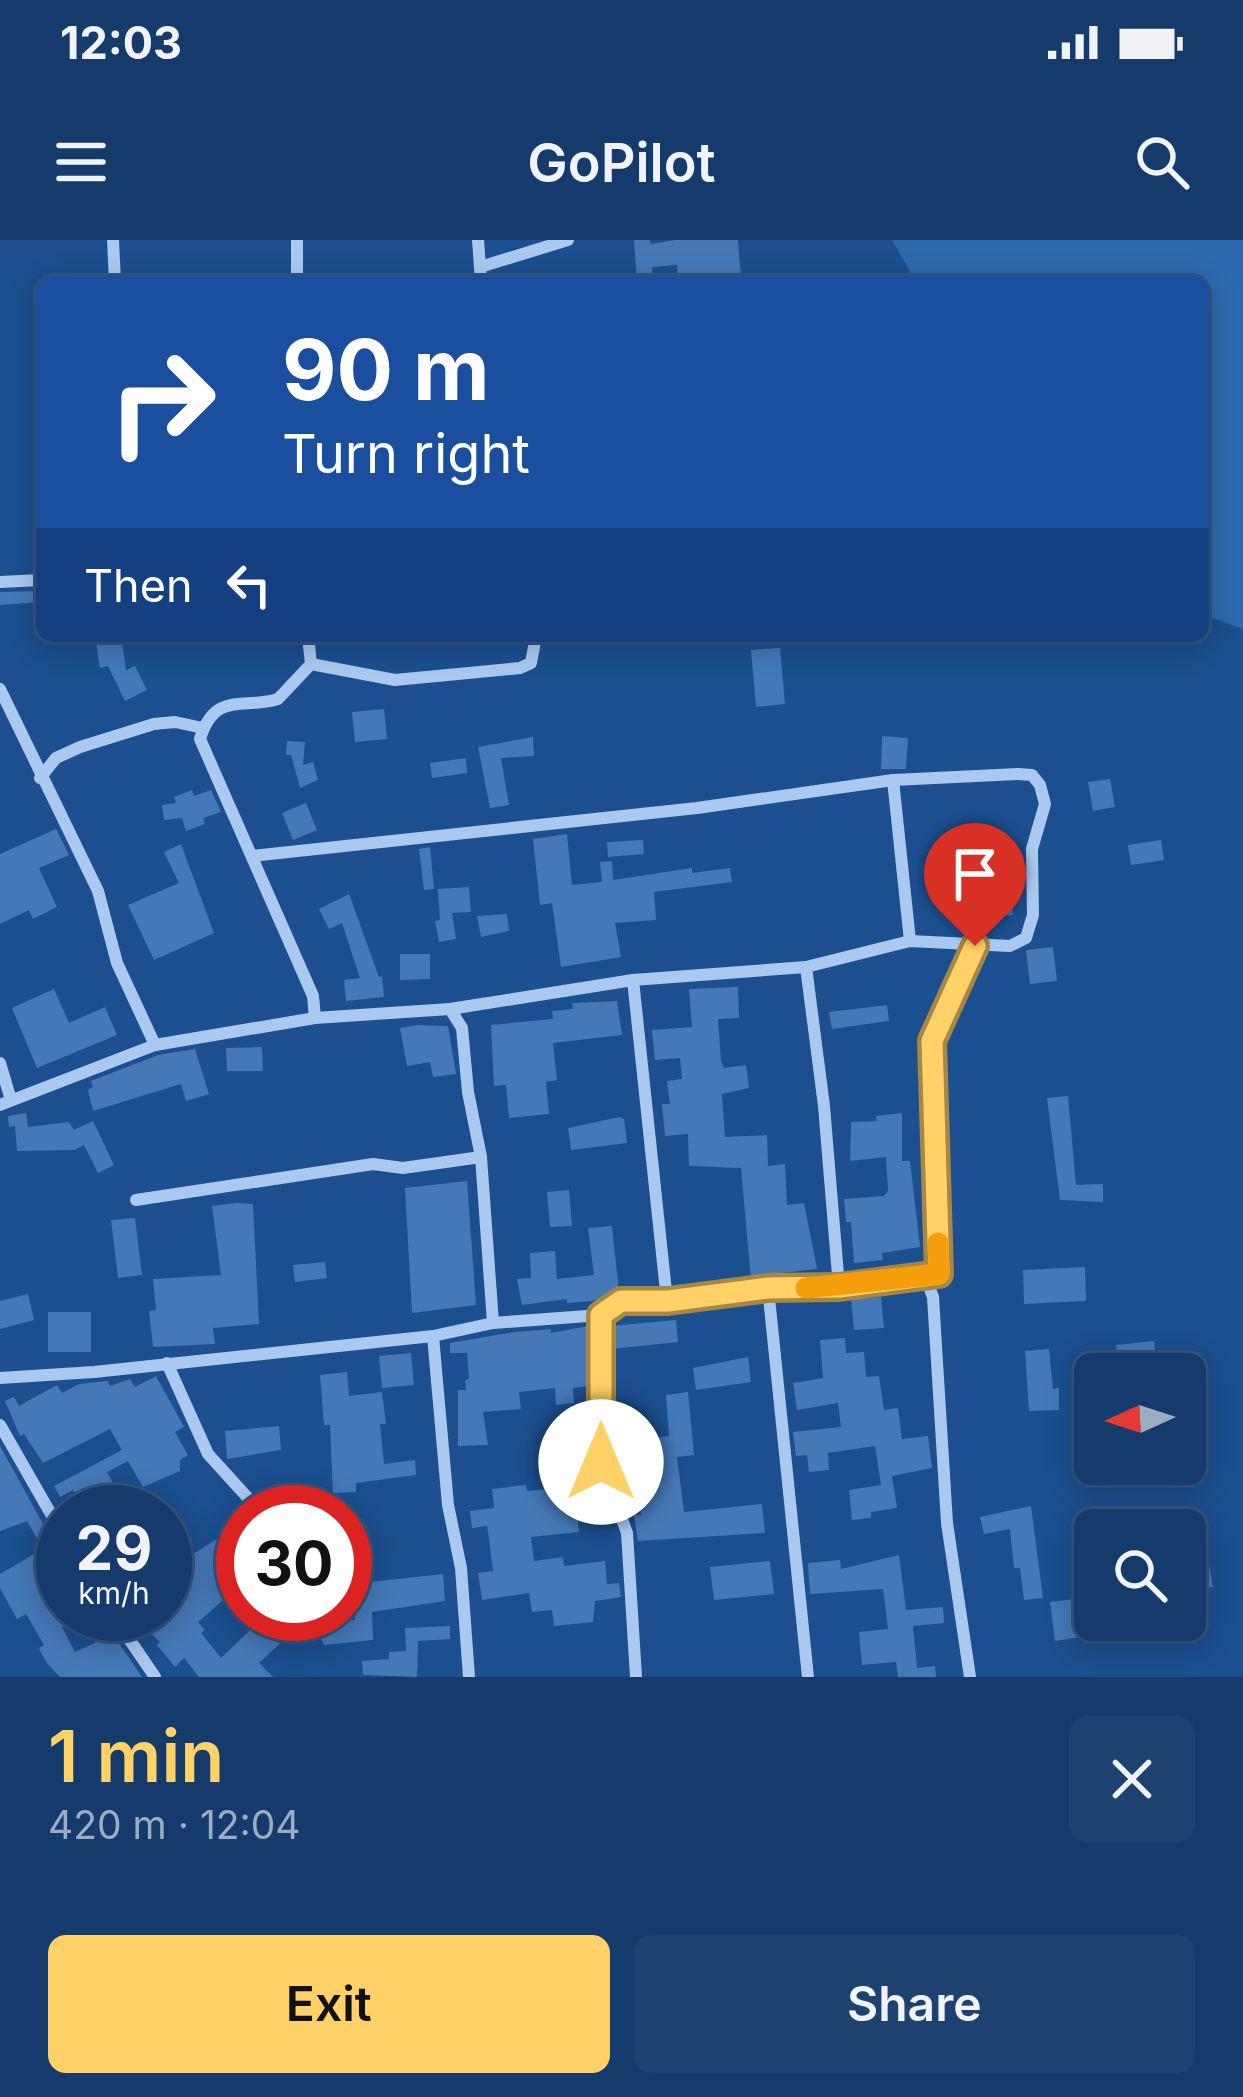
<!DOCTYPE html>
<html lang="en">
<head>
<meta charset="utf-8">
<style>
  body { margin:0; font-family:Inter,sans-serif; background:#1d4271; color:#f1f3f6; height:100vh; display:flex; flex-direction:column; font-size:45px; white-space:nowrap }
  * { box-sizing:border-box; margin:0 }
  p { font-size:39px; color:#9dadc1 }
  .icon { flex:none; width:66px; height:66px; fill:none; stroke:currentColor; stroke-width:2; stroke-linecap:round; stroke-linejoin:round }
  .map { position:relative; height:1437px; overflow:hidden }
  .drawer { display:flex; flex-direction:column; background:#143b6b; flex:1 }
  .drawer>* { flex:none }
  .top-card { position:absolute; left:36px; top:36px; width:1173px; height:366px; border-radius:18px; box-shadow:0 6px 30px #0003,0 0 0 3px #33557e; background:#1a4fa0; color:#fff; overflow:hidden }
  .needle { width:78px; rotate:267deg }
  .buttons { position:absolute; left:1074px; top:1113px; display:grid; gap:24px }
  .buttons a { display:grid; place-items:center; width:132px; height:132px; border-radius:18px; background:#143b6b; box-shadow:0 6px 30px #0003,0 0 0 3px #33557e; font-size:60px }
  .speed { position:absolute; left:36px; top:1245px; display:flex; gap:24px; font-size:60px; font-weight:700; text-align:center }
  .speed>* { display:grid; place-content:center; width:156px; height:156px; border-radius:50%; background:#143b6b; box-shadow:0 6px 30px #0003,0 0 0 3px #33557e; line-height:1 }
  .speed small { font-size:30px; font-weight:400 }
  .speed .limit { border:18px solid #d22; background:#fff; color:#111 }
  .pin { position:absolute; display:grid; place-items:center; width:102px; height:102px; color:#fff; margin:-123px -51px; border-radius:50% 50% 50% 0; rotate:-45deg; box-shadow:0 0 12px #0007 }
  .pin .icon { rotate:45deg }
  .me { position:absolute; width:132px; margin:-66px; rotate:0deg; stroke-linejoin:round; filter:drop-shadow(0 0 9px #0008) }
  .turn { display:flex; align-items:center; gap:42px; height:252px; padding:0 48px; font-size:54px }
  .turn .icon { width:156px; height:156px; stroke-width:2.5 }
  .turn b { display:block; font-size:84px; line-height:102px }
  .then { display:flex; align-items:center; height:114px; padding:0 48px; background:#0003; gap:24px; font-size:45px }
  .round { display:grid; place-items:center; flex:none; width:126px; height:126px; border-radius:18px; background:#1d4271 }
  .headline { display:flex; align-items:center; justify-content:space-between; height:204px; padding:0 48px }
  h1 { font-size:72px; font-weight:600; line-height:90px; color:#ffd166 }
  .cta { display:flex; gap:24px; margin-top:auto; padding:24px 48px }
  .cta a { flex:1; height:138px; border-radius:18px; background:#ffd166; color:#111; font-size:48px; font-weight:600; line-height:138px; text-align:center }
  .cta a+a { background:#1d4271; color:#f1f3f6 }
  .status { display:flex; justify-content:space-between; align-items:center; height:84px; padding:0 60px; background:#143b6b; direction:ltr }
  .status svg { height:33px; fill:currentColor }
  header { display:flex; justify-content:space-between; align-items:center; height:156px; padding:0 48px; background:#143b6b; font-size:54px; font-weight:600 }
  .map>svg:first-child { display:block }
  .green { fill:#2e69ad }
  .building { fill:#4478b7; fill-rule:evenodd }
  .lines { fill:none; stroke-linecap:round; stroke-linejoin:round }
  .minor { stroke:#a9c9ee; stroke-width:12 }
  .route-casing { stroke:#a68842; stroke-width:30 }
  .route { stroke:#ffd166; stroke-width:21 }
  .slow { stroke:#f59e0b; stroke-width:21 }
</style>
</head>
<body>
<div class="status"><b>12:03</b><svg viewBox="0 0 49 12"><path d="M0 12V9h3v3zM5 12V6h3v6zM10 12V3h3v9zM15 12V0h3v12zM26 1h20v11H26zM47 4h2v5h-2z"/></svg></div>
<header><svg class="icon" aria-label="menu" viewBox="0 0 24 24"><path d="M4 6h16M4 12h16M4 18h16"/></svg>GoPilot<svg class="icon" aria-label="search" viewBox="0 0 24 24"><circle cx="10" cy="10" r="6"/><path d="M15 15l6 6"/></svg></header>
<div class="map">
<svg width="1243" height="1437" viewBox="0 0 1243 1437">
  <rect width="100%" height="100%" fill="#1b4f8f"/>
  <polygon class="green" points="892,0 1243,0 1243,389 1203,374 1203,42 916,42"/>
  <g class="building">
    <polygon points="634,0 650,0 651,4 675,0 738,0 741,38 678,42 677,25 652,27 653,42 637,42"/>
    <polygon points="42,351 42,362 0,365 0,352"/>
    <polygon points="95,396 121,396 126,430 135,426 147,450 125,461 108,426 100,428"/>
    <polygon points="780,408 785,464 756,467 751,410"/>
    <polygon points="384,469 387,499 355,502 352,472"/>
    <polygon points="882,496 908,498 906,529 881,529"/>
    <polygon points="533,497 534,516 501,518 509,565 490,568 478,507"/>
    <polygon points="287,501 305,502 303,525 313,522 318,540 300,548 291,515 286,515"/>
    <polygon points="466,518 467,533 432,538 430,523"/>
    <polygon points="1110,539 1115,567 1093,571 1088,542"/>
    <polygon points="192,550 194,556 211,550 221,572 203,578 205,584 186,591 182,578 164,580 162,565 176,563 174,557"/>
    <polygon points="306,563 317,590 293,600 282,573"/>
    <polygon points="56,589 69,615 39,628 57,667 33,679 29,670 0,684 0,614"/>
    <polygon points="567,594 572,645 602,642 600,622 612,621 613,640 692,628 692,633 730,628 732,642 654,652 656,680 615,683 621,717 561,727 552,663 540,665 533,599"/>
    <polygon points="643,600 644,614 608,617 607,602"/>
    <polygon points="1161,600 1164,620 1131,625 1128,605"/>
    <polygon points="181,604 214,693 154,720 128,665 179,643 164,612"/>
    <polygon points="430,607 434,649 424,650 419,609"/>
    <polygon points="1010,640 1013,675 986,677 984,642"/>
    <polygon points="469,647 471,672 452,673 456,699 439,702 435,681 440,680 438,649"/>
    <polygon points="349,654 379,737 382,736 384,757 346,761 344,740 360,738 342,683 329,689 319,669"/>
    <polygon points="507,674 509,691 481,697 477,676"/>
    <polygon points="1053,707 1057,741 1030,744 1026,710"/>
    <polygon points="400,714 430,714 430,739 400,740"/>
    <polygon points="738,747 739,778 718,779 721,821 724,828 746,825 749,848 722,854 725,897 767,895 768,926 785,924 787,965 804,963 817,1029 763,1035 763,1038 751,1040 741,928 689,926 688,894 665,896 662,864 670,864 667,841 682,839 680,818 655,820 652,790 692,787 689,749"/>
    <polygon points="54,749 69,783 105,767 117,795 37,828 12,768"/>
    <polygon points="617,761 622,795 553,803 557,840 546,842 549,874 509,878 506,845 494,846 491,785 553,779 552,771 573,769 572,763"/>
    <polygon points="887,765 889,781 832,789 829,772"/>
    <polygon points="418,785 448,786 456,834 433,837 430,822 407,826 400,788"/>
    <polygon points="262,807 263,831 227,831 226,808"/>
    <polygon points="195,809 209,854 186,861 181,844 93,871 88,850 93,847 91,841 158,815"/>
    <polygon points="1068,856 1076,945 1103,944 1103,962 1060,960 1047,858"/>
    <polygon points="26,873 28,887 69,882 74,890 93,881 114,925 98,933 84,905 75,910 17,911 15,886 9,887 8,876"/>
    <polygon points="902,873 902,921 910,921 920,1007 882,1013 883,1020 854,1023 851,982 846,982 844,959 884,956 888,951 886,917 850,921 851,882 877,881 876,876"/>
    <polygon points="620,877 624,879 627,903 571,910 568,888"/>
    <polygon points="467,941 476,1065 412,1073 405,948"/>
    <polygon points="569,950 572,986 550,987 547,952"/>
    <polygon points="236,963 253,964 259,1084 213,1088 215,1104 153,1107 149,1071 156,1070 153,1039 221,1035 212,966"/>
    <polygon points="135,978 142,1035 118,1038 111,980"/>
    <polygon points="612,986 619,1052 592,1061 567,1063 567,1059 522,1065 517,1039 531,1038 530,1013 555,1011 557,1039 594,1035 588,988"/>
    <polygon points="325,1022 327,1038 295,1042 293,1025"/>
    <polygon points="1085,1027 1086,1061 1024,1064 1023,1030"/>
    <polygon points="28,1054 34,1080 0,1089 0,1061"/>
    <polygon points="881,1057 884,1088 854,1090 851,1059"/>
    <rect x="48" y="1072" width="43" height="40"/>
    <polygon points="676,1080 678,1102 611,1109 611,1086"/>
    <polygon points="588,1086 590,1146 573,1148 574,1163 556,1165 555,1148 519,1152 521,1169 483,1172 488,1205 458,1206 458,1150 466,1150 465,1140 469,1139 467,1113 450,1113 450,1103 515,1092 551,1089 551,1093"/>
    <polygon points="845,1098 846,1113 864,1112 866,1137 879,1136 884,1170 898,1168 902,1199 928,1196 932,1228 892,1236 897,1268 871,1272 871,1278 852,1280 849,1250 881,1245 875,1206 828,1213 829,1230 809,1232 807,1215 796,1216 793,1192 841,1187 838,1163 797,1170 793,1143 823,1138 820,1100"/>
    <polygon points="1154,1101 1157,1125 1119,1130 1116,1105"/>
    <polygon points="1049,1109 1053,1149 1059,1148 1059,1170 1029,1171 1025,1111"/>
    <polygon points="411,1113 414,1145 382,1148 379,1116"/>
    <polygon points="748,1117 751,1142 696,1150 693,1128"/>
    <polygon points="347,1132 349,1156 382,1152 386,1184 380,1184 384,1224 415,1220 416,1235 356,1243 356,1252 333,1253 330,1185 324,1185 320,1135"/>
    <polygon points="156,1136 184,1187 175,1192 188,1215 180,1220 180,1231 143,1247 128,1221 107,1232 128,1272 85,1272 73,1250 60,1257 54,1246 122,1210 110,1189 43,1223 24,1194 20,1196 5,1161 14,1157 19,1166 57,1145 62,1153 79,1144 108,1141 110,1146 130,1139 135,1147"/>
    <polygon points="688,1152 694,1215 677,1217 684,1272 762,1264 765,1293 638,1301 634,1275 641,1275 634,1223 628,1224 625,1203 669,1196 666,1155"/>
    <polygon points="279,1186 281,1210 227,1219 225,1191"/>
    <path d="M0 1206 63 1320V1374H94L109 1394 112 1393 142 1437H60L46 1422 39 1408 44 1405 26 1374 17 1379 0 1348V1334L43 1309 27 1281 0 1291ZM79 1378 95 1403 75 1412 62 1387Z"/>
    <polygon points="526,1245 527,1251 590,1245 592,1272 577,1273 579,1292 531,1297 534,1321 563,1317 564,1326 605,1321 607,1344 619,1343 621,1357 595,1361 593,1382 554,1386 552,1370 532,1372 529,1353 482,1360 478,1333 493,1331 489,1299 487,1286 472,1288 470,1271 494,1268 492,1249"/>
    <polygon points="336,1261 337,1272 289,1272 288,1263"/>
    <polygon points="1031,1266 1043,1358 1024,1360 1020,1328 1014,1328 1010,1289 984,1294 980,1277"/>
    <polygon points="367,1286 369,1319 362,1319 361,1343 443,1334 445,1361 372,1372 373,1400 324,1405 313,1381 355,1380 351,1338 345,1338 345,1288"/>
    <polygon points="231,1290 243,1309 243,1343 198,1382 205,1390 201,1393 221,1418 267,1374 276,1374 291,1393 259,1423 273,1437 199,1437 184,1418 175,1427 157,1405 160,1402 137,1380 142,1374 154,1378 165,1374 165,1367 184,1347 168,1330 189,1310 193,1314"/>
    <polygon points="899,1315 906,1370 943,1367 944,1383 913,1386 917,1428 935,1426 936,1437 898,1437 896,1422 862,1425 859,1392 888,1389 883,1349 810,1354 808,1323 840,1320 841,1329"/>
    <polygon points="770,1321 774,1354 714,1360 710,1327"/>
    <polygon points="1209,1325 1213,1347 1192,1351 1188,1328"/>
    <polygon points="1075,1359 1080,1397 1055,1401 1050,1362"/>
    <polygon points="450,1386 450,1399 418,1401 417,1437 363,1435 362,1421 389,1419 389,1412 406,1411 405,1388"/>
  </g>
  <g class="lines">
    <g class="minor">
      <polyline points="113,0 115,42"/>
      <polyline points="478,0 480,27"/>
      <polyline points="297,42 297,0"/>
      <polyline points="481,42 480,27 568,0"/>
      <polyline points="0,342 42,340"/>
      <polyline points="311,424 395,440 520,428 531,423 536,396"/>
      <polyline points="0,449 98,651 117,723 155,805"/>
      <polyline points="40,538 56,518 80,507 154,484 175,482 203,488"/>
      <polyline points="893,540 910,701"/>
      <polyline points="252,616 697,568 893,540 1018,534 1032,535 1040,545 1045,564 1032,609 1033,675 1026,698 1010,706 910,701 806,727 633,740 450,769"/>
      <polyline points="806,727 824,866 839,1047"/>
      <polyline points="633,740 667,1061"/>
      <polyline points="315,778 450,769 462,788 468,852 481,917 493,1083"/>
      <polyline points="0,823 11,860"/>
      <path d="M0 865 155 805 315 778 313 756 200 499C215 450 244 470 278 459L311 424 308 396"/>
      <polyline points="136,960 373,924 403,928 481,917"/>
      <polyline points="925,1036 933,1057 947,1283 970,1437"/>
      <polyline points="768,1048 808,1437"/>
      <polyline points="601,1075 601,1222 627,1293 636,1437"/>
      <polyline points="433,1096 448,1265 461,1328 469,1437"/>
      <polyline points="167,1123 208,1214 248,1258 254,1272"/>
      <polyline points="0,1138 94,1132 433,1096 493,1083 601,1075 621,1062 667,1061 768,1048 839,1047 939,1034 932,801 975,706"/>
      <polyline points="0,1185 63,1295"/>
      <polyline points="112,1374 155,1437"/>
      <polyline points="298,1374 308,1396"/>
    </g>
  </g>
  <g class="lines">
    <defs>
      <polyline id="route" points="601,1222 601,1075 621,1061 668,1061 768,1048 839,1047 939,1034 932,801 975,706"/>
    </defs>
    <use href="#route" class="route-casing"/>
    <use href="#route" class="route"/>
    <polyline class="slow" points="806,1048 939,1034 938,1003"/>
  </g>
</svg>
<div class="buttons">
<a><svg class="needle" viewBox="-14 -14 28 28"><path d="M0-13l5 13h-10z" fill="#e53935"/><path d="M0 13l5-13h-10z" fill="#9dadc1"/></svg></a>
<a><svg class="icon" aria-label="search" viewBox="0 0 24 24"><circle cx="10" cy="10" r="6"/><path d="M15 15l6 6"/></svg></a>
</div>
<div class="speed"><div>29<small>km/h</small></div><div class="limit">30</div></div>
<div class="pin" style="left:975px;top:706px;background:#d93025"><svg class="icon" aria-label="arrive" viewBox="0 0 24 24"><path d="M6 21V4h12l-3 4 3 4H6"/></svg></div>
<svg class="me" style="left:601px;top:1222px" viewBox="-20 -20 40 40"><circle r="19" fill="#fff"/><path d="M0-13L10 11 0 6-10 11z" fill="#ffd166"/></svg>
<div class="top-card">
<div class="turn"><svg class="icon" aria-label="right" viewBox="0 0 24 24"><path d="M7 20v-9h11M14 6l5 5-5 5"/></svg><div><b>90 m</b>Turn right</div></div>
<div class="then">Then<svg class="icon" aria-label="left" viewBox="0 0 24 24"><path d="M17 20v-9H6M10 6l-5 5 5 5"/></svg></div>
</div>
</div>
<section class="drawer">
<div class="headline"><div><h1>1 min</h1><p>420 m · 12:04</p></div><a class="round"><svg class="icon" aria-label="close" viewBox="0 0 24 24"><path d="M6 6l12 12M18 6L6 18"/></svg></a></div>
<div class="cta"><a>Exit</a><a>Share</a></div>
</section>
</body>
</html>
